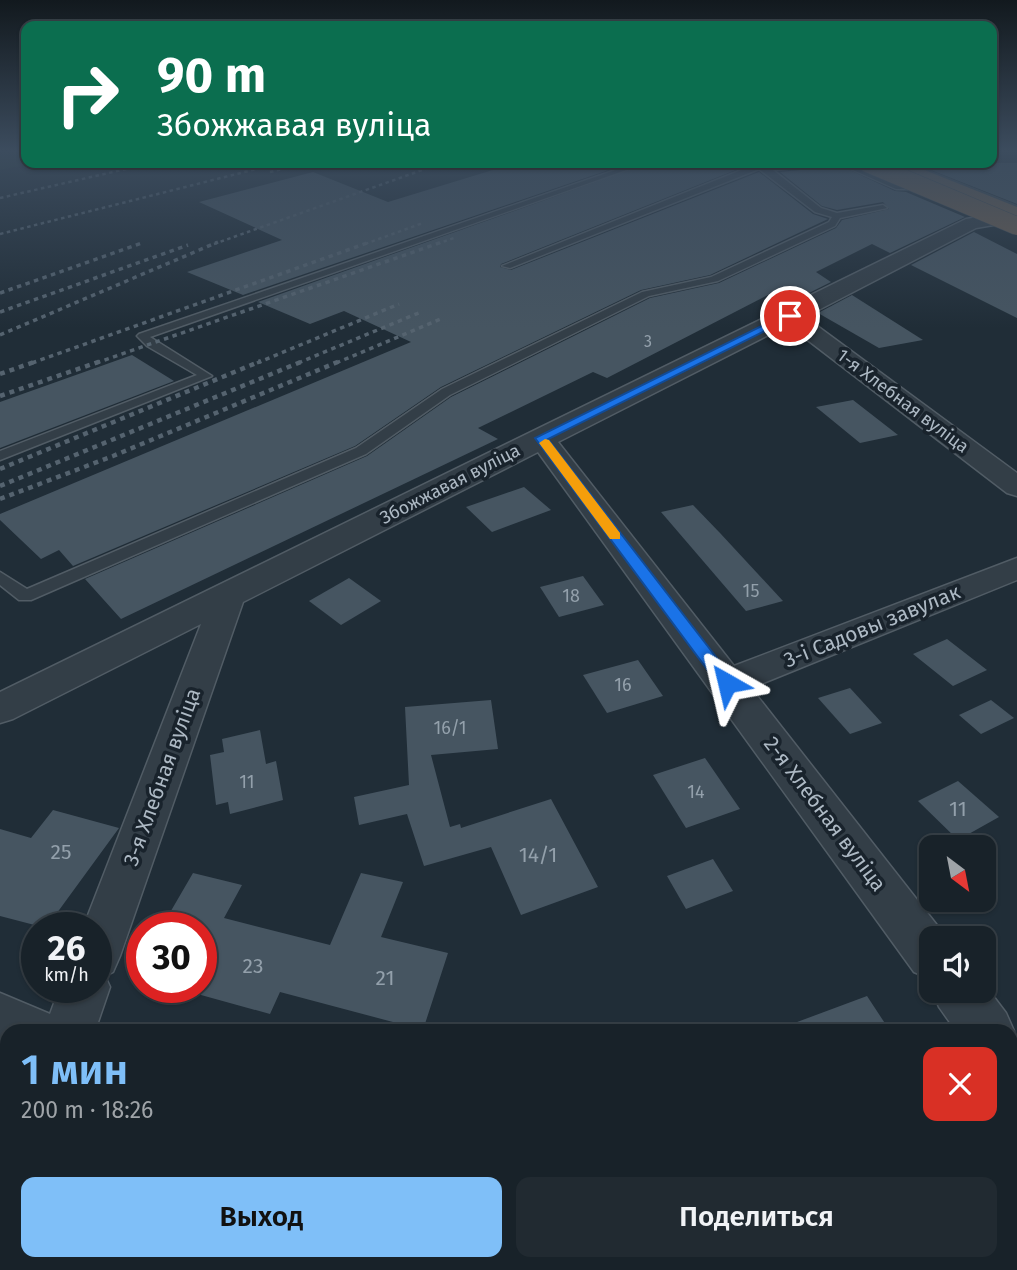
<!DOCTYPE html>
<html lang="ru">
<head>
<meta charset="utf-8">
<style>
  body { margin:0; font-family:"Fira Sans",sans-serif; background:#212a31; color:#f1f3f6; height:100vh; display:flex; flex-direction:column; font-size:26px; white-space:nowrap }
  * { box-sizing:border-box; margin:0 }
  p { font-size:23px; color:#9fa4a8 }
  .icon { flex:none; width:38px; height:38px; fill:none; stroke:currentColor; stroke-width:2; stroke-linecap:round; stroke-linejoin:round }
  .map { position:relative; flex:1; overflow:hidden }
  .sheet { position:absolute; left:0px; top:1024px; width:1018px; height:247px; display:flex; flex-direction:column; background:#182229; border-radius:21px 21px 0 0; box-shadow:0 2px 5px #0004,0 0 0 2px #363f46 }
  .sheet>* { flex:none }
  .top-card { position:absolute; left:21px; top:21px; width:976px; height:147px; border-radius:14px; box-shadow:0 2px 5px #0004,0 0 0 2px #363f46; background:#0b6e4f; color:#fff; overflow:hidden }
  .needle { width:46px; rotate:148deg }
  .tools { position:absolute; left:919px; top:835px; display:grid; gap:14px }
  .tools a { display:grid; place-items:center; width:77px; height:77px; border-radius:14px; background:#182229; box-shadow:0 2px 5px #0004,0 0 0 2px #363f46; font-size:35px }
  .speed { position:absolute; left:21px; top:912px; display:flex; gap:14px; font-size:35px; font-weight:700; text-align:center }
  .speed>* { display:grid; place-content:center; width:91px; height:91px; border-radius:50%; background:#182229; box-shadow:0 2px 5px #0004,0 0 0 2px #363f46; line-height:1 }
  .speed small { font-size:18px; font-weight:400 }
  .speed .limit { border:10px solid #d22; background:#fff; color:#111 }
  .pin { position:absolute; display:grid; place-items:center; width:60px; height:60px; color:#fff; margin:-30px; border:4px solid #fff; border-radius:50%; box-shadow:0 2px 7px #0007 }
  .me { position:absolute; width:77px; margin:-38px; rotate:323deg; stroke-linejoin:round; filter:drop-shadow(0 0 5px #0008) }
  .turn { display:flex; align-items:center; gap:24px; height:147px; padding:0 21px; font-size:32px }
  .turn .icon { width:91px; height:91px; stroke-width:2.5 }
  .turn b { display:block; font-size:49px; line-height:60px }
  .round { display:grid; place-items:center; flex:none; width:74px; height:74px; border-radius:14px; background:#212a31 }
  .head { display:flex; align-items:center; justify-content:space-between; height:119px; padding:0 21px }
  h1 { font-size:42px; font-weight:600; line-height:52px; color:#7fbff8 }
  .action { display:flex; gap:14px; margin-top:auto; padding:14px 21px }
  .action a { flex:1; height:80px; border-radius:14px; background:#7fbff8; color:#111; font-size:28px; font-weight:600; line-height:80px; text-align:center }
  .action a+a { background:#212a31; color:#f1f3f6 }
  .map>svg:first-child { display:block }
  .green { fill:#233a38 }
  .building { fill:#465561 }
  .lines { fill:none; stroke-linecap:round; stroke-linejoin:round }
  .lane-casing { stroke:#515c65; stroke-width:3 }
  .street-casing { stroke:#515c65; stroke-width:3 }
  .highway-casing { stroke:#3e4952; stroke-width:4 }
  .lane { fill:#333e47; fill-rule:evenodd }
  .street { fill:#333e47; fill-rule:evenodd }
  .highway { fill:#6e5e50; fill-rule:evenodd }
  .rail-far2 { stroke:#55636f; stroke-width:2.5; stroke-dasharray:3.5 3.5; stroke-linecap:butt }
  .rail-far1 { stroke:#55636f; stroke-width:3.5; stroke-dasharray:4.5 4.5; stroke-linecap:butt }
  .rail { stroke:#55636f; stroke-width:4.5; stroke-dasharray:5 5; stroke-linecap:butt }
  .highway-bridge-casing { stroke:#3e4952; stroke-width:19; stroke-linecap:butt }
  .highway-bridge { stroke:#6e5e50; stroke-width:18 }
  .route { fill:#1a73e8; stroke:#114b97; stroke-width:2 }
  .slow { fill:#f59e0b }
  .labels { text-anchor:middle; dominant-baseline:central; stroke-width:7; stroke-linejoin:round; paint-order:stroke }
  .far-number-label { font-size:16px; fill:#93a0ab }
  .far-street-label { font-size:18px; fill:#adb9c4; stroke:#19232c }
  .number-label { font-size:18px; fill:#93a0ab }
  .street-label { font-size:21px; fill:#adb9c4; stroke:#19232c }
  .near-number-label { font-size:21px; fill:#93a0ab }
</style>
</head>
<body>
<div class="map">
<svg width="1017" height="1270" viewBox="0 0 1017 1270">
  <rect width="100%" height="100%" fill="#202d37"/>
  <polygon class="green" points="0,150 26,150 26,163 35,163 0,170"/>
  <g class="building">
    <polygon points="516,163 629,163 243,295 187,272 282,240 199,202 313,172 388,202"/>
    <polygon points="649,163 753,163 501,264 500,267 511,270 759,172 813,214 828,219 710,275 641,290 441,387 355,446 73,566 59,550 41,559 0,520 0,514 411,342 344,311 310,324 258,302"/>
    <polygon points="913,163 1017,163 1017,204"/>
    <polygon points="841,166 895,191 906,192 965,217 890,253 872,244 816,272 831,282 797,299 786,292 776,298 768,295 607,378 593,372 478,428 498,439 121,619 85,579 367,456 451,397 650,298 719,283 836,228 842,220 889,209 883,202 837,210 822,206 780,172"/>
    <polygon points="974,232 1017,254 1017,318 911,265"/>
    <polygon points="852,295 923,340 879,348 818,313"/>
    <polygon points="132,355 174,381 0,448 0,402"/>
    <polygon points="853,400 898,435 860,443 816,407"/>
    <polygon points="524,487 551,510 492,532 466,507"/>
    <polygon points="693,505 720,533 783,601 746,611 661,512"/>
    <polygon points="583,576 604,605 559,617 540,587"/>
    <polygon points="349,578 381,601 341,625 309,601"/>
    <polygon points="947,639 987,670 953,686 913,654"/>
    <polygon points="638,660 663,696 607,713 583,675"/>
    <polygon points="850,688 882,723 850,734 818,698"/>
    <polygon points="491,700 498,749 431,755 450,827 460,824 461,828 551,799 598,887 521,915 491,847 424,866 407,814 359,825 354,797 409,785 405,707"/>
    <polygon points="991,700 1014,718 981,734 959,715"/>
    <polygon points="260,730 266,764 276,761 283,800 230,814 228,802 216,805 210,755 224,752 222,739"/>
    <polygon points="705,758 740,809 686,828 653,775"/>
    <polygon points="958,781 999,817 958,840 918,801"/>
    <polygon points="53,810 119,828 46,928 0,916 0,829 31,838"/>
    <polygon points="713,859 733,891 686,909 667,876"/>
    <polygon points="193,873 242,885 224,918 330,945 361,873 403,882 381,937 448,953 423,1030 280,992 270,1014 201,995 201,928 161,928"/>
    <polygon points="867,996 890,1031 782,1031 781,1028"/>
  </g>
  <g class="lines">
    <defs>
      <g id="lane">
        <polygon points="636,163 646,163 150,337 212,376 0,460 0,451 197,375 147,346 137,336 139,334"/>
        <polygon points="814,163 844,163 773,170 821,208 837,213 883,205 887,208 840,218 835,226 718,281 649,296 450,395 366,454 31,600 19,600 0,585 0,572 27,589 356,448 442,389 642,292 711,277 829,222 832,217 815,212 759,169 510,268 502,266 754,165 761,167"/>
      </g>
      <g id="street">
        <polygon points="842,163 861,163 910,186 908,189 896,189 844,166"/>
        <polygon points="1017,211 1017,221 976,228 805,317 1017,473 1017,496 1007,493 788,325 558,442 734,666 1017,558 1017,580 751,688 947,938 931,938 931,979 914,972 538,452 243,602 120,956 113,972 105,976 110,987 95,1031 7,1031 7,1047 0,1045 0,993 50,1014 60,987 96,987 96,928 83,928 201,624 13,719 0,723 0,692 966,219"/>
        <polygon points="984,984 1006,1013 1014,1031 1012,1035 1017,1036 1017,1096 1012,1093 1012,1031 956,1031 939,1007 932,990 984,990"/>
        <rect x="1012" y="1138" width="5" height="58"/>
        <polygon points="7,1156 7,1229 0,1232 0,1159"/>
      </g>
      <polygon id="highway" points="885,163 907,163 1017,207 1017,220 887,166"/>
    </defs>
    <use href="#lane" class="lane-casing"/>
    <use href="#street" class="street-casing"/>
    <use href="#highway" class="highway-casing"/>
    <use href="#lane" class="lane"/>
    <use href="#street" class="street"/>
    <use href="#highway" class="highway"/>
    <g class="rail-far2">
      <polyline points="270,172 307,163"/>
      <polyline points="0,198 152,163"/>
      <polyline points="0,234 280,163"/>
      <polyline points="214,244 442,163"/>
      <polyline points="365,244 423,223"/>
      <polyline points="437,244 454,238"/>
    </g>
    <g class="rail-far1">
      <polyline points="0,293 142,243"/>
      <polyline points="0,312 188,245"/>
      <polyline points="0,335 218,242"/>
      <polyline points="32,363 370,242"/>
      <polyline points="96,363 442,242"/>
      <polyline points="257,363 399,304"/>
      <polyline points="298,363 421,312"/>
      <polyline points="336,363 443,318"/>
    </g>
    <g class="rail">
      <polyline points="0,374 37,361"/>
      <polyline points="0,396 101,361"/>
      <polyline points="0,469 261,361"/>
      <polyline points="0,486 303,361"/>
      <polyline points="0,499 113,456 340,361"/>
    </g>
    <defs>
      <polyline id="highway-bridge" points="867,163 1017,226"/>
    </defs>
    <use href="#highway-bridge" class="highway-bridge-casing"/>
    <use href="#highway-bridge" class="highway-bridge"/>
  </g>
  <linearGradient id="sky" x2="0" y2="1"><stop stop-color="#12191e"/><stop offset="0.46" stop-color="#3c4c5e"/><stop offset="1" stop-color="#3c4c5e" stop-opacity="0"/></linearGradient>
  <rect width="1017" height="328" fill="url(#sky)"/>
  <polygon class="route" points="786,314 795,316 548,439 733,679 735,683 727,689 721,688 535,438"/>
  <polygon class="slow" points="545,439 549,440 620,533 620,539 610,539 539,443"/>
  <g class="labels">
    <g class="far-number-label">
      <text x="648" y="341">3</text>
    </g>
    <g class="far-street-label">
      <text transform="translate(903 401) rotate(37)">1-я Хлебная вуліца</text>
      <text transform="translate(450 484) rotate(-27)">Збожжавая вуліца</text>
    </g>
    <g class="number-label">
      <text x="751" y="591">15</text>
      <text x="571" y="596">18</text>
      <text x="623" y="685">16</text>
      <text x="450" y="728">16/1</text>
      <text x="247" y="782">11</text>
      <text x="696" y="792">14</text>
    </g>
    <g class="street-label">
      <text transform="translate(872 626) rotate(-22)">3-і Садовы завулак</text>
      <text transform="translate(162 777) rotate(-70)">3-я Хлебная вуліца</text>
      <text transform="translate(825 814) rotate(53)">2-я Хлебная вуліца</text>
    </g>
    <g class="near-number-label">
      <text x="958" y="809">11</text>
      <text x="61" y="852">25</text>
      <text x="538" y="855">14/1</text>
      <text x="253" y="966">23</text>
      <text x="385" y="978">21</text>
    </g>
  </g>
</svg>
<div class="tools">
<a><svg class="needle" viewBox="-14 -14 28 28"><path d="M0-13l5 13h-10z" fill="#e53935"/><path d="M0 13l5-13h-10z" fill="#9fa4a8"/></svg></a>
<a><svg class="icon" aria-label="sound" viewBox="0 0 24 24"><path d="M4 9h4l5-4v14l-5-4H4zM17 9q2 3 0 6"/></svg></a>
</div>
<div class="speed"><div>26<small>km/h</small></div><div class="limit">30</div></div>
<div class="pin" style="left:790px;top:316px;background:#d93025"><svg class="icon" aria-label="arrive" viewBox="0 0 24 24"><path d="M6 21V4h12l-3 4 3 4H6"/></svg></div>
<svg class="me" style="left:727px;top:683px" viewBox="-20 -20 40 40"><path d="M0-17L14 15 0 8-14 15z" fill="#1a73e8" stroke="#fff" stroke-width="4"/></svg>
<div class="top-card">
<div class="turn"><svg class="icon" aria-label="right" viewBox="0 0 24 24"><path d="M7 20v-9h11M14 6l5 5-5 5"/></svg><div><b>90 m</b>Збожжавая вуліца</div></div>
</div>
<section class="sheet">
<div class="head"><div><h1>1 мин</h1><p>200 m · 18:26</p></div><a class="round" style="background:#d93025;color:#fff"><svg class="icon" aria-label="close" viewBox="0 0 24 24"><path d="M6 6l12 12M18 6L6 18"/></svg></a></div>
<div class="action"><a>Выход</a><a>Поделиться</a></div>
</section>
</div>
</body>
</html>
